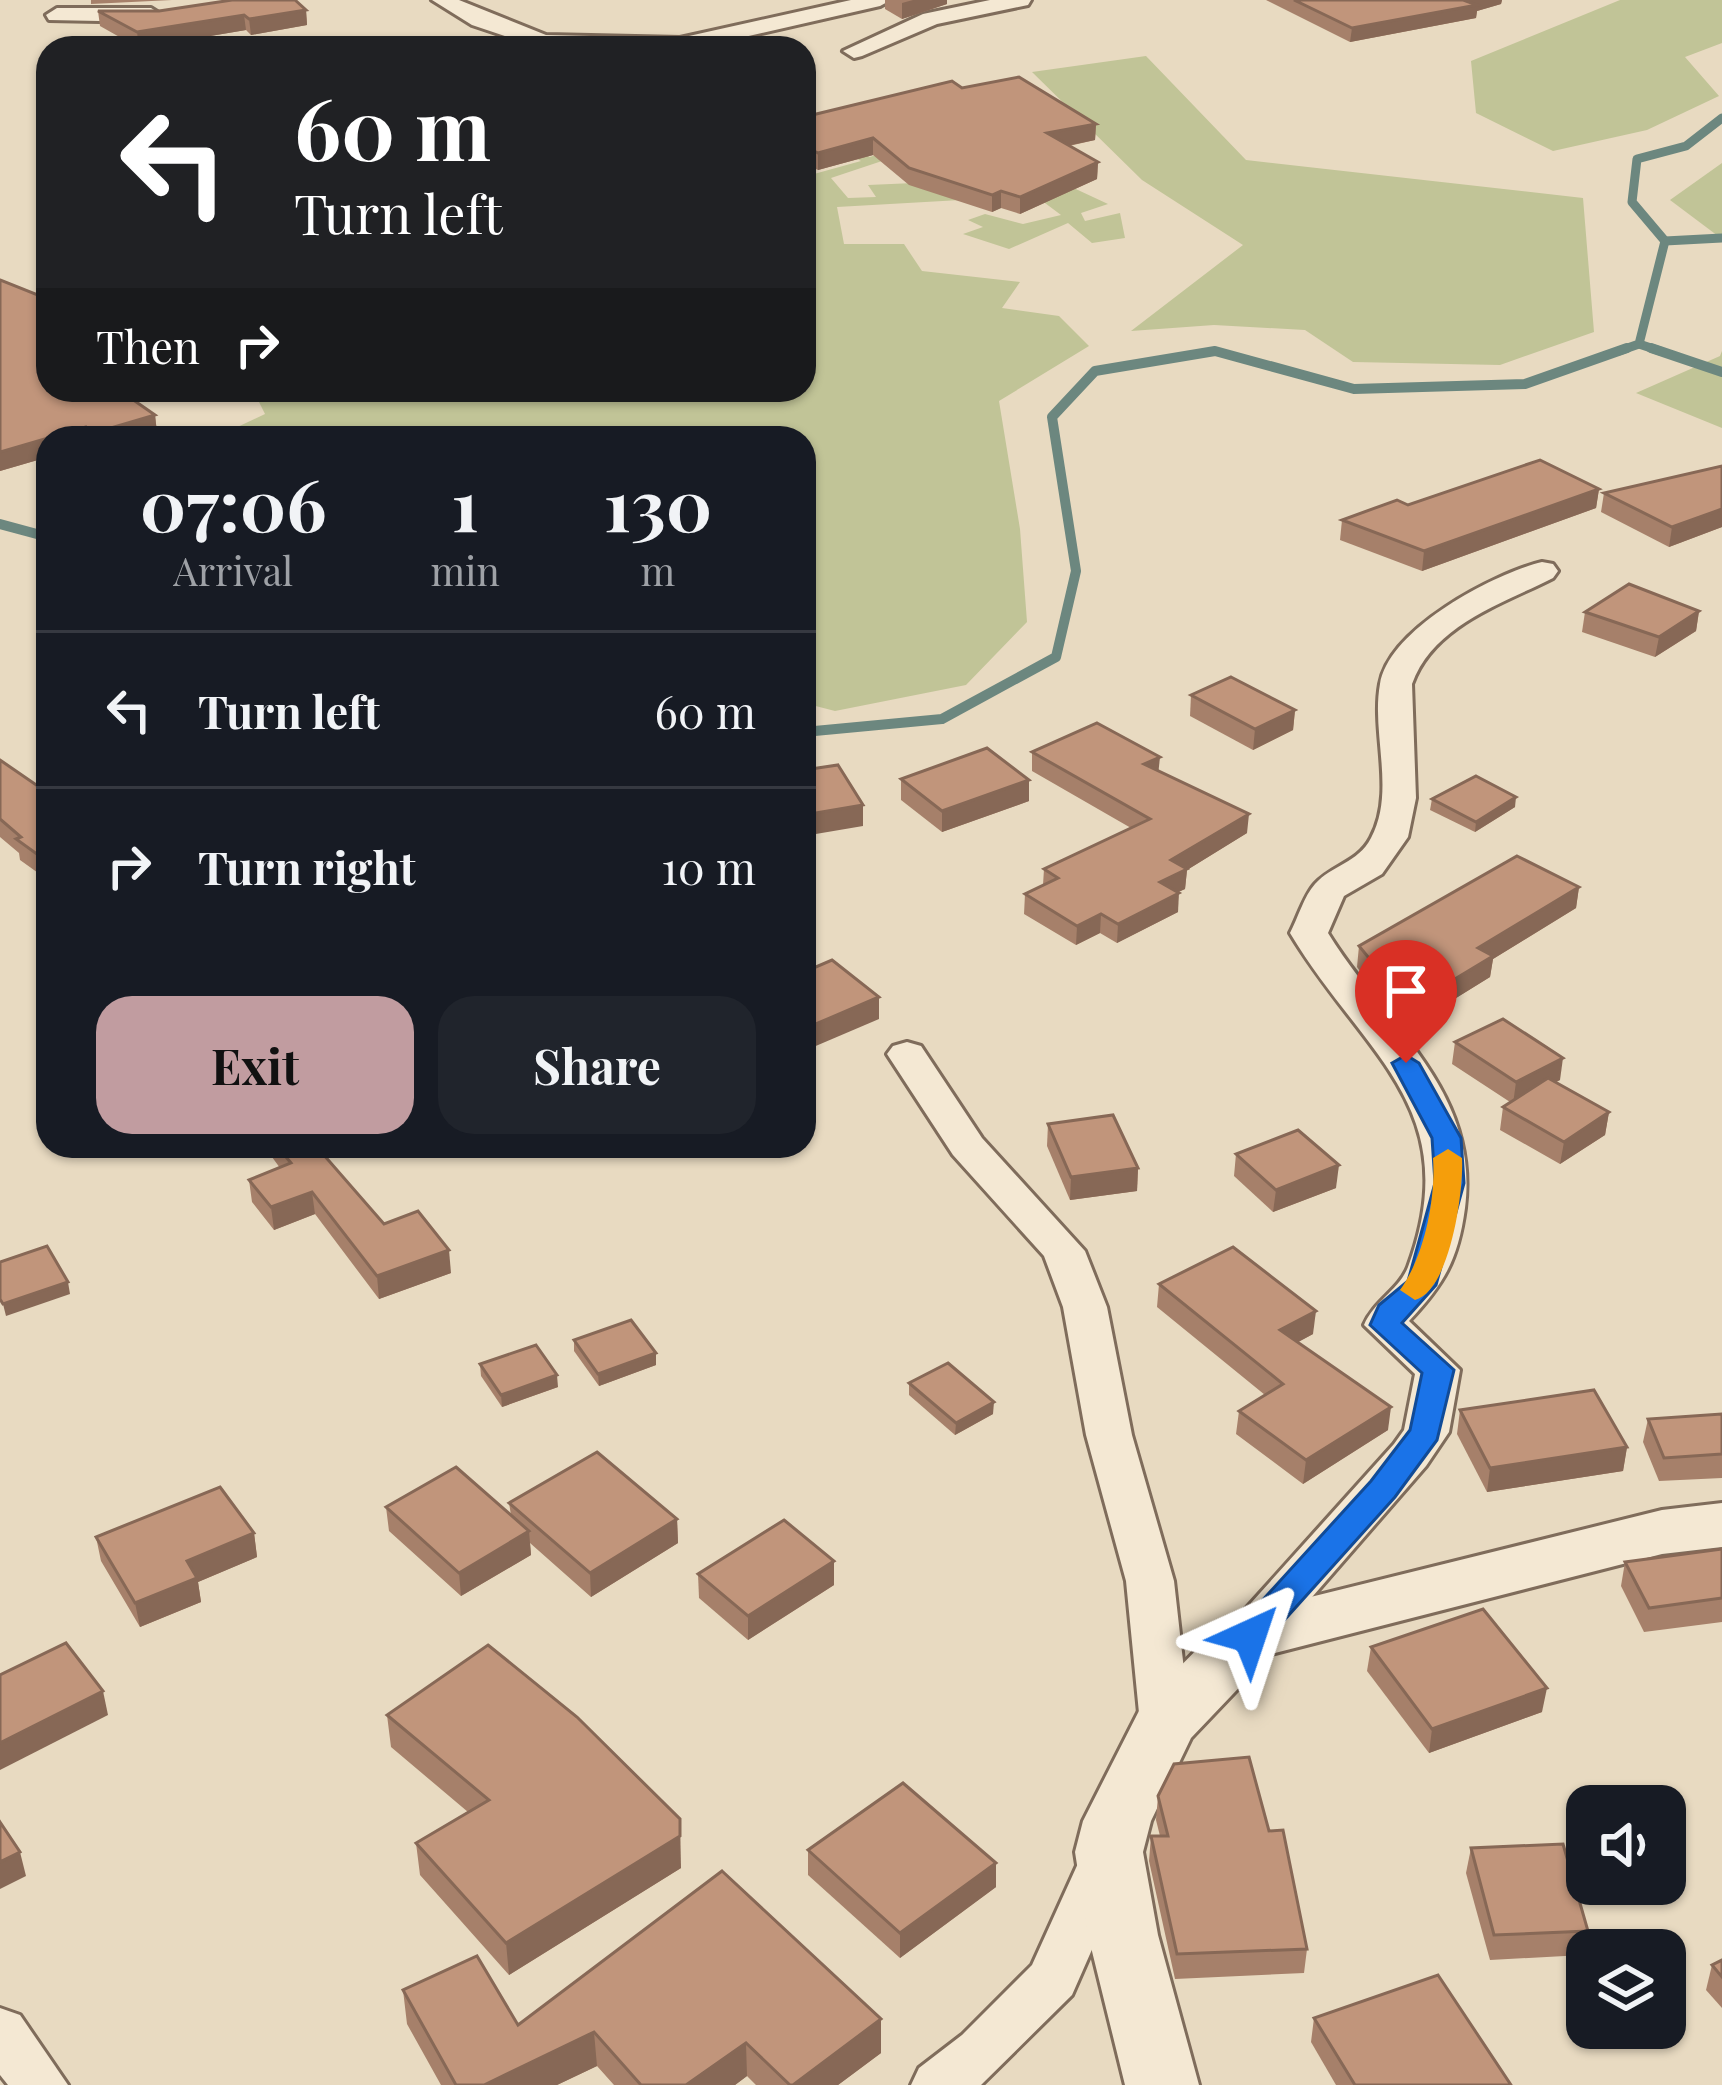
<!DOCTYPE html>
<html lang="en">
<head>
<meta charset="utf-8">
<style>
  body { margin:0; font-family:"Playfair Display",serif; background:#20242c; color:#f1f3f6; height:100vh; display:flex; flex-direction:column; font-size:45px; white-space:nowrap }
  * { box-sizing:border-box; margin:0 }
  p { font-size:39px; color:#9ea1a6 }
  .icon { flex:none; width:66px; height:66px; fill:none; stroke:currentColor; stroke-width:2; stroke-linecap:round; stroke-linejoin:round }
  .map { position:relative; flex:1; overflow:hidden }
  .side { position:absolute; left:36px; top:426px; width:780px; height:732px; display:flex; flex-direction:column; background:#171b24; border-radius:36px; box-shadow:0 3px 9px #0004 }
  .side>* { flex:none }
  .hud { position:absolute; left:36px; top:36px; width:780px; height:366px; border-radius:36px; box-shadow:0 3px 9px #0004; background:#202124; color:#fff; overflow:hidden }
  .buttons { position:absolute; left:1566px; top:1785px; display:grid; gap:24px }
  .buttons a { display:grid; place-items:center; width:120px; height:120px; border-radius:24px; background:#171b24; box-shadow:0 3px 9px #0004; font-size:60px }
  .pin { position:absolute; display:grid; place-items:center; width:102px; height:102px; color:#fff; margin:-123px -51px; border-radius:50% 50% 50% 0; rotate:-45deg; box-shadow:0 0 12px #0007 }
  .pin .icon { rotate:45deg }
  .me { position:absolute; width:132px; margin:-66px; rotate:42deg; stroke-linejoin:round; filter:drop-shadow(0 0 9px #0008) }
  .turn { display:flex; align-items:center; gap:42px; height:252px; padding:0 60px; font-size:54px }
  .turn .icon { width:156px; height:156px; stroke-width:2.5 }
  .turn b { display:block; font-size:84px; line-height:102px }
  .then { display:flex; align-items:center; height:114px; padding:0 60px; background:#0003; gap:24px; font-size:45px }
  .eta { display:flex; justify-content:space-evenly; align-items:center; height:204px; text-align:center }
  .eta b { font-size:72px; font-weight:700; line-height:84px }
  .cta { display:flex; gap:24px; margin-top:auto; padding:24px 60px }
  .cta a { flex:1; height:138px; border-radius:36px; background:#c19ca0; color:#111; font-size:48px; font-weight:700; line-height:138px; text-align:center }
  .cta a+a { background:#20242c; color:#f1f3f6 }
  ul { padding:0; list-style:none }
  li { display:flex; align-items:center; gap:36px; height:156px; padding:0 60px; border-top:3px solid #363941 }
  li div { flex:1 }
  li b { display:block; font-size:45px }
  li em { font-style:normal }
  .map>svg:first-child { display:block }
  .green { fill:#c1c497 }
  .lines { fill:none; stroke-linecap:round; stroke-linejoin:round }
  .stream-far1 { stroke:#6c877f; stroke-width:9 }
  .stream { stroke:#6c877f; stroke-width:10 }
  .minor-casing { stroke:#7f6c5b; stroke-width:6 }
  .tertiary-casing { stroke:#7f6c5b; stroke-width:6 }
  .minor { fill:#f4e8d3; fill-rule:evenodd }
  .tertiary { fill:#f4e8d3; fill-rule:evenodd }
  .wall { fill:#a6806a }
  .shaded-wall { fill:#876856 }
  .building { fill:#c1957b; stroke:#876856; stroke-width:3 }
  .route { fill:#1a73e8; stroke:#114b97; stroke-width:3 }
  .slow { fill:#f59e0b }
</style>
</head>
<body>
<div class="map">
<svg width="1722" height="2085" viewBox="0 0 1722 2085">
  <rect width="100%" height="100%" fill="#e8dac1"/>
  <g class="green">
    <polygon points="1620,0 1722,0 1722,43 1685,57 1719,96 1647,130 1553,151 1476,113 1471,61"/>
    <polygon points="1146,56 1246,160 1583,198 1594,332 1500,365 1353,362 1305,330 1214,325 1131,331 1243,245 1142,180 1032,72"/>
    <polygon points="907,144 918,149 831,178 848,198 876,197 868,185 1050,177 1108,204 1081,213 1085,221 1120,213 1125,238 1092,243 1068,223 1009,249 963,234 983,227 968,220 985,214 1023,224 1061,215 1021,185 978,199 837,207 844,244 904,244 922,271 1020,282 1002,308 1059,316 1089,346 999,401 1020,529 1027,622 966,685 835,711 804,703 804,438 214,438 265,414 253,390 804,390 804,169 814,174 861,161 837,148 844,146 870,157"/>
    <polygon points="1722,163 1722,239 1670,200"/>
    <polygon points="1722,351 1722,428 1636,393 1720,356"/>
  </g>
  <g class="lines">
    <g class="stream-far1">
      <polyline points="1665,241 1722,238"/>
      <polyline points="1639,344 1660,351"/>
      <polyline points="1619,351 1639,344 1665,241 1632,202 1637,159 1686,146 1722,118"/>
    </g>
    <g class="stream">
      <polyline points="1651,348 1722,372"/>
      <polyline points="0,524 48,537"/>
      <polyline points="804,732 942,719 1056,657 1076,571 1052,417 1095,371 1215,351 1354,389 1525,384 1627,348"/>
    </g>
    <defs>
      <g id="minor">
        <polygon points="432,0 459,0 546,35 680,38 851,0 891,0 880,6 696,48 541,48 472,25"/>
        <polygon points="990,0 1031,0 1028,5 937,24 862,56 854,58 843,51 923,14"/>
        <polygon points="57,8 151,8 162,15 151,22 49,20 46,15"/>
        <path d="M1542 562 1553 564 1558 571 1553 578C1502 604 1433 625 1412 684L1416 798 1408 837 1382 874 1344 896 1328 933C1384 1025 1480 1089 1465 1208 1458 1260 1444 1284 1409 1321L1460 1370 1449 1432 1426 1466 1267 1649 1250 1654 1233 1649 1226 1636 1233 1623 1394 1444 1404 1430 1415 1374 1364 1325C1374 1301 1399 1290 1408 1267 1467 1107 1363 1055 1290 933 1298 918 1304 896 1315 884 1332 865 1358 863 1371 838 1396 792 1371 733 1380 684 1389 629 1493 574 1542 562Z"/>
        <polygon points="907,1042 921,1046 982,1138 1085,1251 1107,1307 1132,1435 1174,1581 1190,1723 1183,1737 1165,1742 1147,1737 1140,1723 1126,1581 1086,1435 1063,1307 1044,1256 953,1155 887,1054 893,1046"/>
        <polygon points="1104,1842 1123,1848 1130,1863 1072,1995 981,2085 911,2085 919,2068 962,2035 1032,1965 1085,1848"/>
        <polygon points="0,2008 20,2015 68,2085 8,2085 0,2075"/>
      </g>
      <polygon id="tertiary" points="1722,1503 1722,1547 1662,1554 1271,1654 1191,1738 1151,1821 1143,1852 1158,1935 1199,2085 1125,2085 1088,1935 1075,1852 1083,1821 1142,1705 1227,1619 1250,1612 1662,1510"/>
    </defs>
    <use href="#minor" class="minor-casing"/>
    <use href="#tertiary" class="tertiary-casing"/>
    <use href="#minor" class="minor"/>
    <use href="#tertiary" class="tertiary"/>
  </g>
  <g class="wall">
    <polygon points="91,0 172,0 91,4"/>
    <polygon points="885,0 947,0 947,4 902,19 885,9"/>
    <polygon points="1266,0 1502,0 1501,4 1477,11 1476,18 1350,42"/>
    <polygon points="306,10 307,25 251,35 246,30 139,48 100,26 98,11"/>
    <polygon points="962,88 1096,124 1095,140 1069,146 1098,162 1097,179 1020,214 1001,208 992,212 909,185 873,155 818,170 804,163 804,117"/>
    <polygon points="0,280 48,390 155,415 157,433 140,438 48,438 48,457 0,471"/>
    <polygon points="1722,466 1722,527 1669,547 1601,512 1604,493"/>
    <polygon points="1599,489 1596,508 1422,571 1340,540 1342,520 1408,505"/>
    <polygon points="1699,611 1696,631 1655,657 1582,632 1585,612"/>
    <polygon points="1191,695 1295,710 1293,730 1253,750 1190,716"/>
    <polygon points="1032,752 1159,771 1247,833 1187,870 1185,889 1178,892 1178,912 1117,943 1100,933 1076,945 1024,914 1025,894 1043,885 1044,869 1131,828 1032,771"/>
    <polygon points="0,760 48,793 48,880 20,860 19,853 0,837"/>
    <polygon points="901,779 1029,780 1029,801 942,832 901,800"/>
    <polygon points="1432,799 1515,807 1475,832 1430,810"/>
    <polygon points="1579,887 1576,908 1493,959 1490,977 1427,1016 1370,985 1357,967 1359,946"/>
    <polygon points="1455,1042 1560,1080 1555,1082 1609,1112 1605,1135 1560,1164 1500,1130 1503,1107 1510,1102 1452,1064"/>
    <polygon points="1048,1124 1138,1168 1137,1191 1070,1200 1047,1146"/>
    <polygon points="270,1146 316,1146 384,1224 451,1273 379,1299 315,1214 274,1230 252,1202 249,1180 280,1168 272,1157"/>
    <polygon points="1236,1154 1336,1188 1273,1212 1234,1176"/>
    <polygon points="1159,1284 1313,1334 1298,1342 1388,1430 1303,1484 1236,1434 1239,1411 1265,1395 1157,1307"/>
    <polygon points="574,1340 656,1353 656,1365 599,1386 574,1351"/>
    <polygon points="480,1364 558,1387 502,1407 481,1376"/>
    <polygon points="909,1383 993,1414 955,1435 909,1395"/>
    <polygon points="1460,1410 1627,1447 1623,1471 1487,1492 1457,1434"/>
    <polygon points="1722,1414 1722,1478 1659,1481 1643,1442 1648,1419"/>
    <polygon points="509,1503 677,1519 678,1543 591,1597 530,1543 531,1555 461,1596 389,1531 386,1507 511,1515"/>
    <polygon points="254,1533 257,1557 198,1582 201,1602 140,1627 101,1561 96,1537"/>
    <polygon points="1722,1549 1722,1622 1644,1632 1621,1586 1625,1562"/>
    <polygon points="698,1574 834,1585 748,1640 699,1598"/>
    <polygon points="1371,1647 1542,1712 1429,1753 1367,1671"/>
    <polygon points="387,1715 681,1868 509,1975 420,1875 416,1843 468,1812 391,1747"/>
    <polygon points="1158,1796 1269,1831 1307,1949 1304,1973 1175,1979 1149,1861 1151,1836 1160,1836 1156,1820"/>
    <polygon points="1471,1848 1588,1931 1583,1955 1490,1960 1466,1873"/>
    <polygon points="808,1850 996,1863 996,1887 900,1958 808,1875"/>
    <polygon points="1722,1960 1722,2008 1706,1990 1712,1965"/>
    <polygon points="403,1990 518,2025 881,2053 838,2085 756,2085 747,2076 735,2085 614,2085 597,2066 557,2085 441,2085 407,2024"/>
    <polygon points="1314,2018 1511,2085 1336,2085 1311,2042"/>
  </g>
  <g class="shaded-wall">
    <polygon points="913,0 947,0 947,4 902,19 902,3"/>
    <polygon points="1469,0 1502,0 1501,4 1477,11 1476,18 1350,42 1352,28"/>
    <polygon points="306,10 307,25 251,35 249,19"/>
    <polygon points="244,15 246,30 139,48 137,32"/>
    <polygon points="1096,124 1095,140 1047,150 1047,133"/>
    <polygon points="873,138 873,155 818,170 818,153"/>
    <polygon points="1098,162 1097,179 1020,214 1020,197"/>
    <polygon points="1001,191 1001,208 992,212 992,195"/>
    <polygon points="155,415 157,433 140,438 94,438 94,433"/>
    <polygon points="86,427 87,438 48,438 48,457 0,471 0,452"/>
    <polygon points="1599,489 1596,508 1422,571 1424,551"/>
    <polygon points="1722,509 1722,527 1669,547 1672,527"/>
    <polygon points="1699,611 1696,631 1655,657 1659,637"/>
    <polygon points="1295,710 1293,730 1253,750 1255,729"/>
    <polygon points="1160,757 1158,776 1144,764"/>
    <polygon points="1029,780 1029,801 942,832 942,811"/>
    <polygon points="1516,797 1515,807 1475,832 1476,822"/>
    <polygon points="863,805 863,826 804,836 804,815"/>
    <polygon points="1249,814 1247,833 1187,870 1185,889 1159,901 1160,882 1171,860"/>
    <polygon points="1579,887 1576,908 1493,959 1490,977 1427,1016 1430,994 1478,948"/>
    <polygon points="1179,893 1178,912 1117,943 1118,924"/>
    <polygon points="1101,914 1100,933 1076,945 1077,926"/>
    <polygon points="879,997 879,1019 804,1051 804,1029"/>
    <polygon points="1563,1058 1560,1080 1513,1104 1516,1082"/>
    <polygon points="1609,1112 1605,1135 1560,1164 1564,1142"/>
    <polygon points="1339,1165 1336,1188 1273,1212 1276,1190"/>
    <polygon points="1138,1168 1137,1191 1070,1200 1071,1177"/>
    <polygon points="312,1192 315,1214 274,1230 271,1207"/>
    <polygon points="449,1250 451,1273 379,1299 377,1276"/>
    <polygon points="68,1282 70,1294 6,1316 3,1304"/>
    <polygon points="1316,1311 1313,1334 1278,1353 1280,1330"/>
    <polygon points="656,1353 656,1365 599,1386 598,1374"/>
    <polygon points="557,1375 558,1387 502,1407 501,1395"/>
    <polygon points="994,1402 993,1414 955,1435 956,1423"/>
    <polygon points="1391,1407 1388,1430 1303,1484 1306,1460"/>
    <polygon points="1627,1447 1623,1471 1487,1492 1490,1468"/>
    <polygon points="677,1519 678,1543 591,1597 590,1573"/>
    <polygon points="529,1531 531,1555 461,1596 459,1573"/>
    <polygon points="254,1533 257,1557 198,1582 201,1602 140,1627 135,1603 187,1561"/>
    <polygon points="834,1561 834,1585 748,1640 748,1616"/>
    <polygon points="1547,1688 1542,1712 1429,1753 1432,1729"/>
    <polygon points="103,1691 108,1715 0,1770 0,1743"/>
    <polygon points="680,1819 681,1868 509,1975 506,1943"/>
    <polygon points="20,1852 26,1876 0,1889 0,1862"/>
    <polygon points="996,1863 996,1887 900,1958 900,1933"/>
    <polygon points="881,2019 881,2053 838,2085 793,2085"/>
    <polygon points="594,2032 597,2066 557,2085 484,2085"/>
    <polygon points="746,2043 747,2076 735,2085 686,2085"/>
  </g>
  <g class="building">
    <polygon points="232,0 295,0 306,10 249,19 244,15 137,32 98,11 159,11"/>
    <polygon points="1294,0 1469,0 1466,1 1477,5 1352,28"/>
    <polygon points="551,40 553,48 494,48 489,44"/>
    <polygon points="1019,77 1096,124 1047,133 1098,162 1020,197 1001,191 992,195 909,168 873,138 818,153 804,146 804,117 952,81 962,88"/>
    <polygon points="0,280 48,299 48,390 119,390 155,415 94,433 86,427 0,452"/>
    <polygon points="1540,460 1599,489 1424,551 1342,520 1397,500 1408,505"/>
    <polygon points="1722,466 1722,509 1672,527 1604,493"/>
    <polygon points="1629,584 1699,611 1659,637 1585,612"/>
    <polygon points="1231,677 1295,710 1255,729 1191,695"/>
    <polygon points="1097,723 1160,757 1144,764 1249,814 1171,860 1187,869 1160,882 1179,893 1118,924 1101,914 1077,926 1025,894 1058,878 1044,869 1150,819 1032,752"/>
    <polygon points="987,748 1029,780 942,811 901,779"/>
    <polygon points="0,760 48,793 48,862 16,839 21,837 0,819"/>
    <polygon points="838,765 863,805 804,815 804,770"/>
    <polygon points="1476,776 1516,797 1476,822 1432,799"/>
    <polygon points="1517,856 1579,887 1478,948 1493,956 1430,994 1373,963 1359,946"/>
    <polygon points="832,960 879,997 804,1029 804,972"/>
    <polygon points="1503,1019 1563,1058 1516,1082 1455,1042"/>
    <polygon points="1548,1078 1609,1112 1564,1142 1503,1107"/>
    <polygon points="1113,1115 1138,1168 1071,1177 1048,1124"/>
    <polygon points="1298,1130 1339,1165 1276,1190 1236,1154"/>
    <polygon points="277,1146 316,1146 384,1224 418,1211 449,1250 377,1276 312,1192 271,1207 249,1180 291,1163"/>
    <polygon points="47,1246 68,1282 3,1304 0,1299 0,1262"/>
    <polygon points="1233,1247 1316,1311 1280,1330 1391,1407 1306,1460 1239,1411 1283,1384 1159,1284"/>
    <polygon points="631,1320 656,1353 598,1374 574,1340"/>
    <polygon points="536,1345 557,1375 501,1395 480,1364"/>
    <polygon points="948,1363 994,1402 956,1423 909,1383"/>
    <polygon points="1594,1390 1627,1447 1490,1468 1460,1410"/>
    <polygon points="1722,1414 1722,1454 1664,1458 1648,1419"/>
    <polygon points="597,1452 677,1519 590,1573 509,1503"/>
    <polygon points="456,1467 529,1531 459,1573 386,1507"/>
    <polygon points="220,1487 254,1533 187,1561 197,1578 135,1603 96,1537"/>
    <polygon points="784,1520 834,1561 748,1616 698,1574"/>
    <polygon points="1722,1549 1722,1598 1649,1608 1625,1562"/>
    <polygon points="1483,1609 1547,1688 1432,1729 1371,1647"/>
    <polygon points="66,1643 103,1691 0,1743 0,1675"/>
    <polygon points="488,1645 577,1717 680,1819 680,1836 506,1943 416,1843 489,1800 387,1715"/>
    <polygon points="1249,1757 1269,1831 1283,1830 1307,1949 1177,1954 1151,1836 1168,1836 1158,1796 1174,1764"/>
    <polygon points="903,1783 996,1863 900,1933 808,1850"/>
    <polygon points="0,1822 20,1852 0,1862"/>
    <polygon points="1563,1844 1588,1931 1494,1935 1471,1848"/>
    <polygon points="722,1871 881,2019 793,2085 790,2085 746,2043 686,2085 641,2085 594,2032 484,2085 456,2085 403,1990 477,1956 518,2025"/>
    <polygon points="1722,1960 1722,1977 1712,1965"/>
    <polygon points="1438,1975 1511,2085 1355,2085 1314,2018"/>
  </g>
  <polygon class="route" points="1406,1055 1419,1063 1461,1138 1464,1183 1436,1285 1402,1323 1454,1370 1437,1440 1395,1497 1262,1645 1250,1649 1238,1645 1233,1636 1238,1627 1371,1481 1410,1430 1422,1373 1370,1325 1379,1305 1408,1281 1435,1183 1432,1138 1392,1063"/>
  <path class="slow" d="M1448 1149 1462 1158C1464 1191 1450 1291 1415 1300L1400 1290C1424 1257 1436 1199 1433 1158Z"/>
</svg>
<div class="buttons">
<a><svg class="icon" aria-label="sound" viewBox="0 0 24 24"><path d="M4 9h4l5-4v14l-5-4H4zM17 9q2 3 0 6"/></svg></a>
<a><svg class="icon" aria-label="layers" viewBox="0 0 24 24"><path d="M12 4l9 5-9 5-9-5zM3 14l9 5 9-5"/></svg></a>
</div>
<div class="pin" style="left:1406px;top:1063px;background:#d93025"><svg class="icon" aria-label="arrive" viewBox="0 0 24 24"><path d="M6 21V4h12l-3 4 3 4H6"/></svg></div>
<svg class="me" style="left:1250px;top:1636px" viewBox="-20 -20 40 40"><path d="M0-17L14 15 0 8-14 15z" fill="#1a73e8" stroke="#fff" stroke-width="4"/></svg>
<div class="hud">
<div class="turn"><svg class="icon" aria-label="left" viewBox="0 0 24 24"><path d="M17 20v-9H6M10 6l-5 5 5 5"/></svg><div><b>60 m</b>Turn left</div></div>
<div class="then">Then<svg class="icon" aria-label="right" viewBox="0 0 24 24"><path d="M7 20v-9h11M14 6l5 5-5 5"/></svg></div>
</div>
<section class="side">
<div class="eta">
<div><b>07:06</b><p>Arrival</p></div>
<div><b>1</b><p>min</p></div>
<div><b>130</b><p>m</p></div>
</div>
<ul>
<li><svg class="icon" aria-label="left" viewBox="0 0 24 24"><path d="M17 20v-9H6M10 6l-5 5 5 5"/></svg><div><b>Turn left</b></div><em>60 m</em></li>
<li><svg class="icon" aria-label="right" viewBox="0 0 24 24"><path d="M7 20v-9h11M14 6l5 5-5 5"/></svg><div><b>Turn right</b></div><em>10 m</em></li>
</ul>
<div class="cta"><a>Exit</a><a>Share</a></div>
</section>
</div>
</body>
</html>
